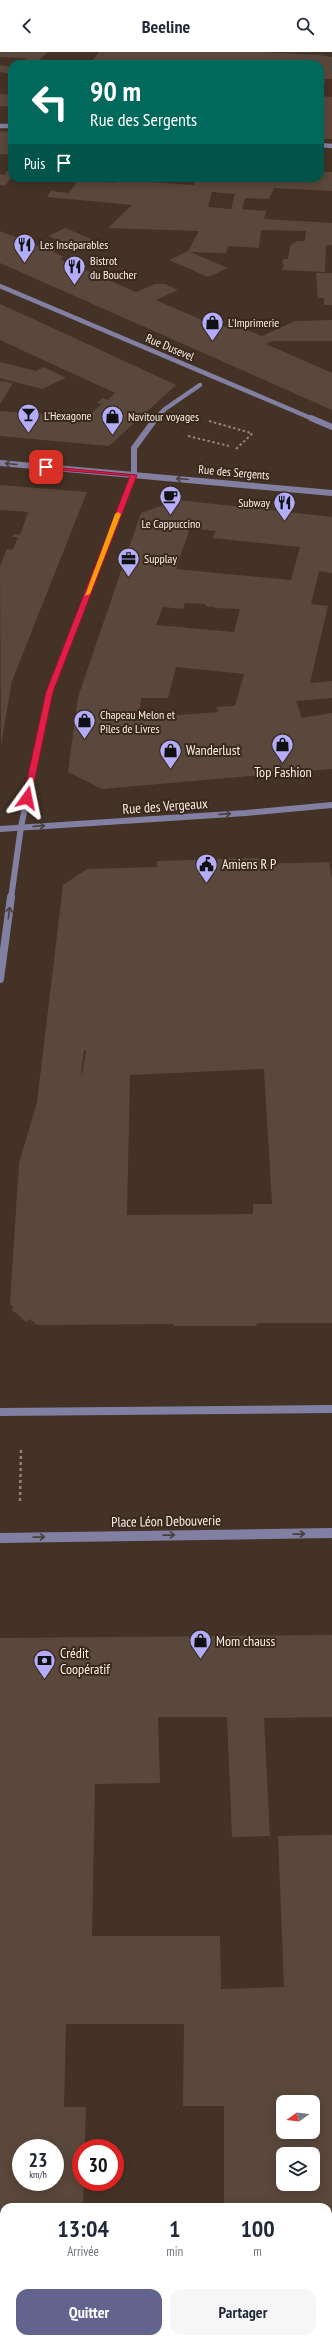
<!DOCTYPE html>
<html lang="fr">
<head>
<meta charset="utf-8">
<style>
  body { margin:0; font-family:"PT Sans Narrow",sans-serif; background:#f6f6f7; color:#1f2937; height:100vh; display:flex; flex-direction:column; font-size:15px; white-space:nowrap }
  * { box-sizing:border-box; margin:0 }
  p { font-size:13px; color:#747a83 }
  .icon { flex:none; width:22px; height:22px; fill:none; stroke:currentColor; stroke-width:2; stroke-linecap:round; stroke-linejoin:round }
  .map { position:relative; flex:1; overflow:hidden }
  .drawer { position:absolute; left:0px; top:2151px; width:332px; height:140px; display:flex; flex-direction:column; background:#fff; border-radius:12px 12px 0 0; box-shadow:0 2px 10px #0003 }
  .drawer>* { flex:none }
  .top-card { position:absolute; left:8px; top:8px; width:316px; height:122px; border-radius:12px; box-shadow:0 2px 10px #0003; background:#00695c; color:#fff; overflow:hidden }
  .needle { width:26px; rotate:256deg }
  .buttons { position:absolute; left:276px; top:2043px; display:grid; gap:8px }
  .buttons a { display:grid; place-items:center; width:44px; height:44px; border-radius:8px; background:#fff; box-shadow:0 2px 10px #0003; font-size:20px }
  .speed { position:absolute; left:12px; top:2087px; display:flex; gap:8px; font-size:20px; font-weight:700; text-align:center }
  .speed>* { display:grid; place-content:center; width:52px; height:52px; border-radius:50%; background:#fff; box-shadow:0 2px 10px #0003; line-height:1 }
  .speed small { font-size:10px; font-weight:400 }
  .speed .limit { border:6px solid #d22; background:#fff; color:#111 }
  .pin { position:absolute; display:grid; place-items:center; width:34px; height:34px; color:#fff; margin:-17px; border-radius:8px; box-shadow:0 2px 6px #0006 }
  .me { position:absolute; width:44px; margin:-22px; rotate:12deg; stroke-linejoin:round; filter:drop-shadow(0 0 3px #0008) }
  .turn { display:flex; align-items:center; gap:14px; height:84px; padding:0 16px; font-size:18px }
  .turn .icon { width:52px; height:52px; stroke-width:2.5 }
  .turn b { display:block; font-size:28px; line-height:34px }
  .then { display:flex; align-items:center; height:38px; padding:0 16px; background:#0003; gap:8px; font-size:15px }
  .eta { display:flex; justify-content:space-evenly; align-items:center; height:68px; text-align:center }
  .eta b { font-size:24px; font-weight:700; line-height:28px }
  .primary-button { display:flex; gap:8px; margin-top:auto; padding:8px 16px }
  .primary-button a { flex:1; height:46px; border-radius:12px; background:#62648e; color:#fff; font-size:16px; font-weight:700; line-height:46px; text-align:center }
  .primary-button a+a { background:#f6f6f7; color:#1f2937 }
  header { display:flex; justify-content:space-between; align-items:center; height:52px; padding:0 16px; background:#fff; font-size:18px; font-weight:700 }
  .map>svg:first-child { display:block }
  .building { fill:#5b483c; fill-rule:evenodd }
  .lines { fill:none; stroke-linecap:round; stroke-linejoin:round }
  .path-far1 { stroke:#95857c; stroke-width:2; stroke-dasharray:2.5 2.5; stroke-linecap:butt }
  .path { stroke:#95857c; stroke-width:2.5; stroke-dasharray:3 3; stroke-linecap:butt }
  .street-far3 { stroke:#8280a2; stroke-width:4.5 }
  .street-far2 { stroke:#8280a2; stroke-width:6 }
  .street-far1 { stroke:#8280a2; stroke-width:8 }
  .street { stroke:#8280a2; stroke-width:10 }
  .oneway { stroke:#4b3e3e }
  .route { fill:#e11d48; stroke:#92132f }
  .slow { fill:#f59e0b }
  .labels { text-anchor:middle; dominant-baseline:central; stroke-width:4; stroke-linejoin:round; paint-order:stroke }
  .far-poi-label { font-size:12px; fill:#faeee7; stroke:#39281c; text-anchor:start }
  .far-street-label { font-size:12px; fill:#faeee7; stroke:#39281c }
  .poi-label { font-size:14px; fill:#faeee7; stroke:#39281c; text-anchor:start }
  .street-label { font-size:14px; fill:#faeee7; stroke:#39281c }
</style>
</head>
<body>
<header><svg class="icon" aria-label="back" viewBox="0 0 24 24"><path d="M15 5l-7 7 7 7"/></svg>Beeline<svg class="icon" aria-label="search" viewBox="0 0 24 24"><circle cx="10" cy="10" r="6"/><path d="M15 15l6 6"/></svg></header>
<div class="map">
<svg width="332" height="2291" viewBox="0 0 332 2291">
  <rect width="100%" height="100%" fill="#443226"/>
  <g class="building">
    <polygon points="0,0 48,0 34,12 19,12 27,6 0,5"/>
    <polygon points="99,0 259,0 319,3 332,5 332,27 325,27 325,31 320,30 320,12 172,12 160,10 159,12 90,12"/>
    <polygon points="0,13 12,15 12,22 0,20"/>
    <polygon points="0,42 12,43 12,55 0,54"/>
    <polygon points="320,44 332,45 332,87 320,87"/>
    <polygon points="0,79 12,80 12,103 0,102"/>
    <polygon points="7,119 12,120 12,124 5,134 0,133 0,122 4,123"/>
    <path d="M320 120H332V139L274 136 269 147 245 146 242 157 266 159 264 167 332 171V193H326L325 220 282 218 284 213 282 212 283 207H288L290 194 297 189H305L306 179 261 178 259 196 228 194 226 201 190 200 228 216 208 225 169 208 188 199 199 179 108 176 132 153 47 145 51 139 69 141 80 126H93L91 129 115 131 117 126H149L148 130 194 133 196 126H320ZM212 140 235 142 231 157 208 155Z"/>
    <polygon points="65,176 99,190 81,198 48,184"/>
    <polygon points="0,179 40,195 53,195 56,197 53,200 64,205 60,207 136,240 155,232 165,232 178,238 156,248 211,272 215,270 225,275 232,272 262,284 295,269 332,268 332,289 273,289 266,292 332,321 332,358 0,211"/>
    <polygon points="316,221 332,221 332,253 324,253 324,246 318,246"/>
    <polygon points="0,252 92,294 176,333 109,394 0,384 0,359 53,363 51,366 84,368 102,352 97,351 102,346 108,348 115,341 0,288"/>
    <polygon points="0,310 36,319 44,315 66,326 42,337 0,326"/>
    <polygon points="0,329 13,331 0,352"/>
    <polygon points="0,433 87,440 12,629 1,693 0,514 7,497 13,498 18,485 12,485 14,482 20,483 28,460 0,458"/>
    <path d="M178 448 332 465V521L319 519 311 552 328 554 310 631 332 629V646L296 649 302 666 332 661V717L102 737 68 720 78 645 141 461ZM190 476 216 479 212 486 300 495 291 528 176 517ZM185 551 206 552 205 554 215 555 214 556 240 557 234 580 156 573 163 555 183 557ZM176 615 244 622 235 654 216 655 219 660 139 666 141 646H168Z"/>
    <path d="M260 806 261 812 329 810 332 826V1271H257L256 1274H174L173 1272 37 1273 30 1267 26 1270 11 1257 14 1256 10 1252 19 1111 37 1050 63 833 87 817 157 815V809ZM84 998 86 999 82 1023H81ZM264 1017 272 1152H253V1162L127 1163 130 1023Z"/>
    <path d="M332 1583V1665L264 1666 270 1784 232 1785 227 1665H158L160 1731 95 1732 92 1884H220L221 1937 284 1935 278 1784 332 1783V2291H0V1586ZM66 1972H184L183 2054H224V2155H328V2287H4V2155H83L84 2130H81V2096H98V2094L85 2093 86 2055H64ZM283 2050H313V2080H283ZM21 2096H55V2130H21ZM283 2102H313V2132H283Z"/>
  </g>
  <g class="lines">
    <g class="path-far1">
      <polyline points="209,369 251,381"/>
      <polyline points="188,384 229,394"/>
      <polyline points="236,397 254,380"/>
    </g>
    <polyline class="path" points="20,1449 21,1396"/>
    <g class="street-far3">
      <polyline points="0,74 12,74"/>
      <polyline points="320,93 332,94"/>
      <polyline points="0,234 313,367"/>
      <polyline points="155,367 165,357 200,333"/>
    </g>
    <g class="street-far2">
      <polyline points="311,366 332,375"/>
      <polyline points="0,411 332,441"/>
      <polyline points="0,777 246,761 332,753"/>
      <polyline points="11,846 21,775 49,640 134,423 134,396 156,366"/>
    </g>
    <g class="street-far1">
      <polyline points="0,927 11,845"/>
      <polyline points="0,1360 332,1357"/>
    </g>
    <polyline class="street" points="0,1486 332,1481"/>
  </g>
  <defs><path id="oneway-shaft" d="M-6 0H5M1.5-3L5.5 0L1.5 3" fill="none" stroke-width="1.6" stroke-linecap="round" stroke-linejoin="round"/></defs>
  <g class="oneway">
    <use href="#oneway-shaft" transform="translate(11 412) rotate(-175)"/>
    <use href="#oneway-shaft" transform="translate(182 427) rotate(-175)"/>
    <use href="#oneway-shaft" transform="translate(225 762) rotate(-4)"/>
    <use href="#oneway-shaft" transform="translate(39 774) rotate(-4)"/>
    <use href="#oneway-shaft" transform="translate(9 861) rotate(-82)"/>
    <use href="#oneway-shaft" transform="translate(299 1482) rotate(-1)"/>
    <use href="#oneway-shaft" transform="translate(169 1483) rotate(-1)"/>
    <use href="#oneway-shaft" transform="translate(39 1485) rotate(-1)"/>
  </g>
  <polygon class="route" points="43,414 137,423 53,640 31,746 27,748 23,746 46,640 130,424 46,417"/>
  <polygon class="slow" points="118,460 121,462 90,542 85,544 115,462"/>
  <defs>
    <symbol id="restaurant-pin" viewBox="-11 -11 22 30"><path d="M0 17L-7.5 6A9.5 9.5 0 1 1 7.5 6Z" fill="#b3adf9" stroke="#39281c"/><path d="M-5-6h1v4h1v-4h1v4h1v-4h1v5L-1.5 .5V6h-2V.5L-5-1ZM5-6V6H3V1.5H1.5Q1.5-4 5-6Z" fill="#111"/></symbol>
    <symbol id="shop-pin" viewBox="-11 -11 22 30"><path d="M0 17L-7.5 6A9.5 9.5 0 1 1 7.5 6Z" fill="#b3adf9" stroke="#39281c"/><path d="M-5-2.5h2.3a2.7 3.5 0 0 1 5.4 0H5L5.5 6h-11ZM-1.5-2.5h3a1.5 2.3 0 0 0-3 0Z" fill="#111"/></symbol>
    <symbol id="bar-pin" viewBox="-11 -11 22 30"><path d="M0 17L-7.5 6A9.5 9.5 0 1 1 7.5 6Z" fill="#b3adf9" stroke="#39281c"/><path d="M-6-5H6L.8 .8V4.5H3.5V6h-7V4.5H-.8V.8Z" fill="#111"/></symbol>
    <symbol id="cafe-pin" viewBox="-11 -11 22 30"><path d="M0 17L-7.5 6A9.5 9.5 0 1 1 7.5 6Z" fill="#b3adf9" stroke="#39281c"/><path d="M-5.5-4.5H6V0H3Q3 3.5 0 3.5H-2.5Q-5.5 3.5-5.5 0ZM3-3.2v2h1.7v-2ZM-6 4.5H4V6H-6Z" fill="#111"/></symbol>
    <symbol id="office-pin" viewBox="-11 -11 22 30"><path d="M0 17L-7.5 6A9.5 9.5 0 1 1 7.5 6Z" fill="#b3adf9" stroke="#39281c"/><path d="M-6-3h4V-5.5h4V-3h4V5H-6ZM-1-4.5V-3h2v-1.5ZM-6 0V1H6V0Z" fill="#111"/></symbol>
    <symbol id="civic-pin" viewBox="-11 -11 22 30"><path d="M0 17L-7.5 6A9.5 9.5 0 1 1 7.5 6Z" fill="#b3adf9" stroke="#39281c"/><path d="M-.6-6.5H3V-4.5H.6V-3L4-1V1h2V6H-6V1h2V-1L-.6-3ZM-1.2 2.5V6h2.4V2.5Z" fill="#111"/></symbol>
    <symbol id="bank-pin" viewBox="-11 -11 22 30"><path d="M0 17L-7.5 6A9.5 9.5 0 1 1 7.5 6Z" fill="#b3adf9" stroke="#39281c"/><path d="M-6-4H6V4H-6ZM0-2.3a2.3 2.3 0 1 0 0 4.6a2.3 2.3 0 1 0 0-4.6Z" fill="#111"/></symbol>
  </defs>
  <g fill-rule="evenodd">
    <use href="#restaurant-pin" x="12" y="180" width="25" height="34"/>
    <use href="#restaurant-pin" x="62" y="202" width="25" height="34"/>
    <use href="#shop-pin" x="200" y="258" width="25" height="34"/>
    <use href="#bar-pin" x="16" y="350" width="25" height="34"/>
    <use href="#shop-pin" x="100" y="352" width="25" height="34"/>
    <use href="#cafe-pin" x="158" y="432" width="25" height="34"/>
    <use href="#restaurant-pin" x="272" y="438" width="25" height="34"/>
    <use href="#office-pin" x="116" y="494" width="25" height="34"/>
    <use href="#shop-pin" x="72" y="656" width="25" height="34"/>
    <use href="#shop-pin" x="270" y="680" width="25" height="34"/>
    <use href="#shop-pin" x="158" y="686" width="25" height="34"/>
    <use href="#civic-pin" x="194" y="800" width="25" height="34"/>
    <use href="#shop-pin" x="188" y="1576" width="25" height="34"/>
    <use href="#bank-pin" x="32" y="1596" width="25" height="34"/>
  </g>
  <g class="labels">
    <g class="far-poi-label">
      <text x="40" y="192">Les Inséparables</text>
      <text x="90" y="208">Bistrot<tspan x="90" dy="14">du Boucher</tspan></text>
      <text x="228" y="270">L'Imprimerie</text>
      <text x="44" y="363">L'Hexagone</text>
      <text x="128" y="364">Navitour voyages</text>
      <text x="270" y="450" text-anchor="end">Subway</text>
      <text x="171" y="471" text-anchor="middle">Le Cappuccino</text>
      <text x="144" y="506">Supplay</text>
      <text x="100" y="662">Chapeau Melon et<tspan x="100" dy="14">Piles de Livres</tspan></text>
    </g>
    <g class="far-street-label">
      <text transform="translate(170 295) rotate(23)">Rue Dusevel</text>
      <text transform="translate(234 420) rotate(5)">Rue des Sergents</text>
    </g>
    <g class="poi-label">
      <text x="186" y="698">Wanderlust</text>
      <text x="283" y="720" text-anchor="middle">Top Fashion</text>
      <text x="222" y="812">Amiens R P</text>
      <text x="216" y="1589">Mom chauss</text>
      <text x="60" y="1601">Crédit<tspan x="60" dy="16">Coopératif</tspan></text>
    </g>
    <g class="street-label">
      <text transform="translate(165 754) rotate(-4)">Rue des Vergeaux</text>
      <text transform="translate(166 1469) rotate(-1)">Place Léon Debouverie</text>
    </g>
  </g>
</svg>
<div class="buttons">
<a><svg class="needle" viewBox="-14 -14 28 28"><path d="M0-13l5 13h-10z" fill="#e53935"/><path d="M0 13l5-13h-10z" fill="#747a83"/></svg></a>
<a><svg class="icon" aria-label="layers" viewBox="0 0 24 24"><path d="M12 4l9 5-9 5-9-5zM3 14l9 5 9-5"/></svg></a>
</div>
<div class="speed"><div>23<small>km/h</small></div><div class="limit">30</div></div>
<div class="pin" style="left:46px;top:415px;background:#d93025"><svg class="icon" aria-label="arrive" viewBox="0 0 24 24"><path d="M6 21V4h12l-3 4 3 4H6"/></svg></div>
<svg class="me" style="left:27px;top:746px" viewBox="-20 -20 40 40"><path d="M0-17L14 15 0 8-14 15z" fill="#e11d48" stroke="#fff" stroke-width="4"/></svg>
<div class="top-card">
<div class="turn"><svg class="icon" aria-label="left" viewBox="0 0 24 24"><path d="M17 20v-9H6M10 6l-5 5 5 5"/></svg><div><b>90 m</b>Rue des Sergents</div></div>
<div class="then">Puis<svg class="icon" aria-label="arrive" viewBox="0 0 24 24"><path d="M6 21V4h12l-3 4 3 4H6"/></svg></div>
</div>
<section class="drawer">
<div class="eta">
<div><b>13:04</b><p>Arrivée</p></div>
<div><b>1</b><p>min</p></div>
<div><b>100</b><p>m</p></div>
</div>
<div class="primary-button"><a>Quitter</a><a>Partager</a></div>
</section>
</div>
</body>
</html>
